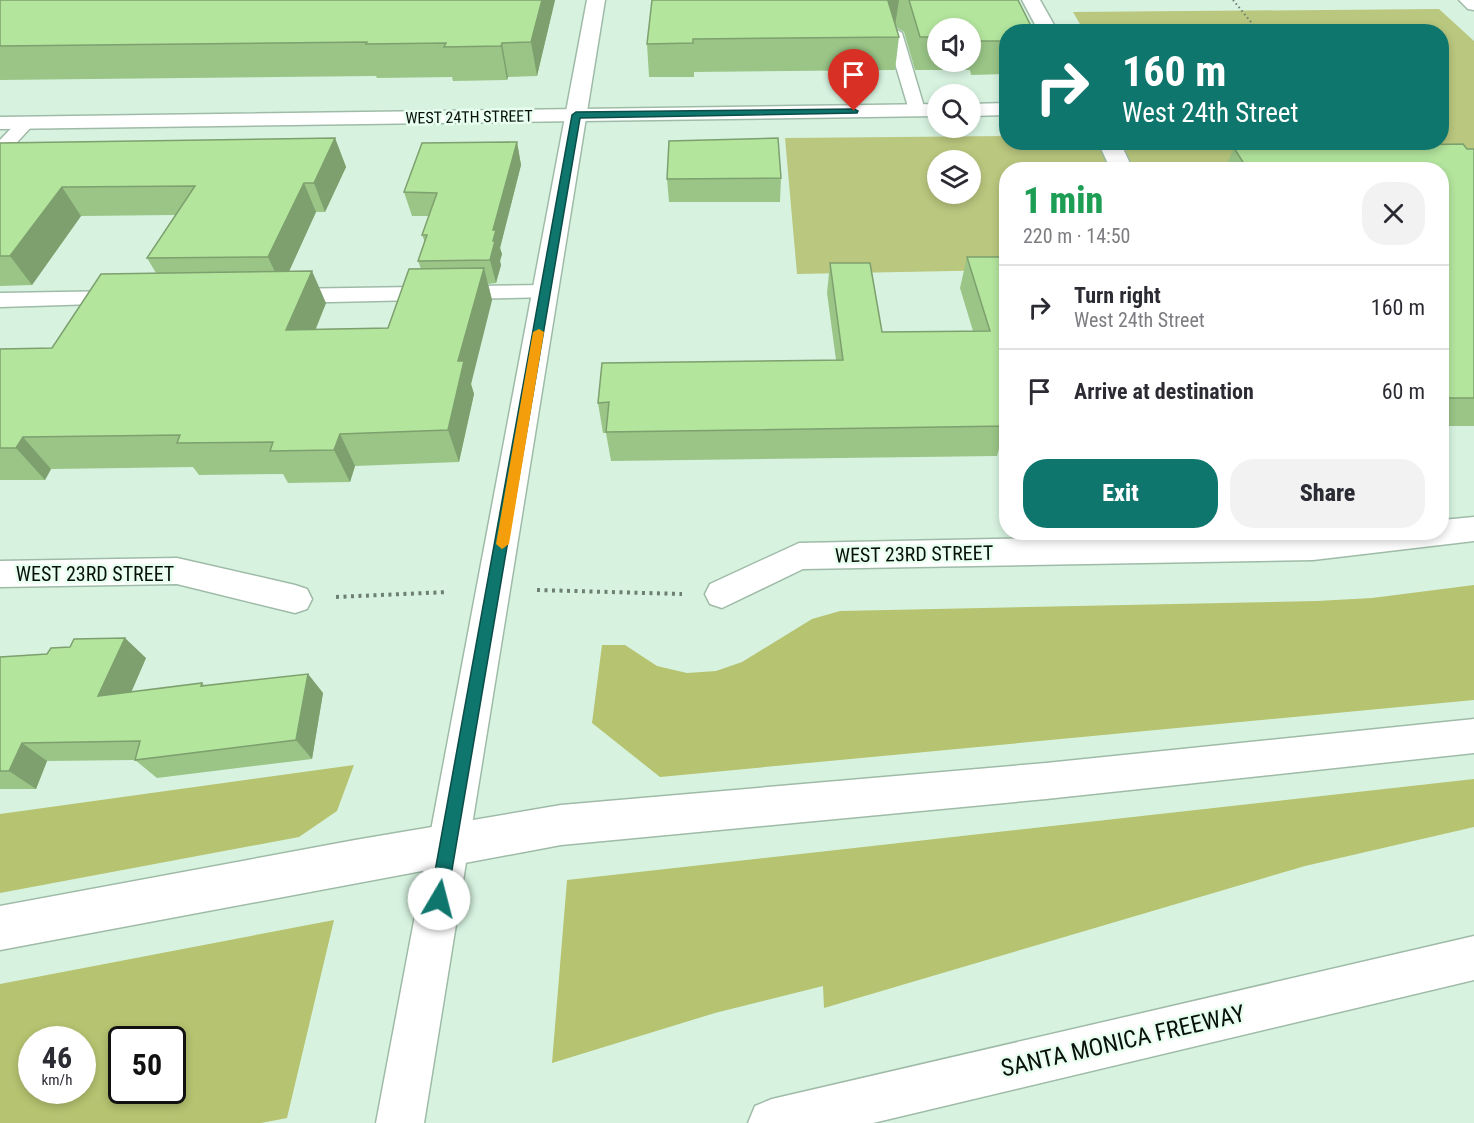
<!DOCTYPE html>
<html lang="en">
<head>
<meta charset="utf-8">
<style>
  body { margin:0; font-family:"Roboto Condensed",sans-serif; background:#f2f2f3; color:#2b2b33; height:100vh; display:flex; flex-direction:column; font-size:22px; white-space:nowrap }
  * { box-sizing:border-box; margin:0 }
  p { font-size:20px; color:#7c7c81 }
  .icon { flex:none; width:33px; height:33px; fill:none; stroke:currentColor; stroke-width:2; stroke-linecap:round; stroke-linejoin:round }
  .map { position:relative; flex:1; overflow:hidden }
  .side { position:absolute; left:999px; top:162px; width:450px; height:378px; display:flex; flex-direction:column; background:#fff; border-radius:24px; box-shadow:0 3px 9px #0003 }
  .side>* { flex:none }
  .top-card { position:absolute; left:999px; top:24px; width:450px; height:126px; border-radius:24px; box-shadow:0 3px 9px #0003; background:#0f766e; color:#fff; overflow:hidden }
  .fabs { position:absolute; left:927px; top:18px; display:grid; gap:12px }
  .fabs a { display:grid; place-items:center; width:54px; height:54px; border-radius:50%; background:#fff; box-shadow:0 3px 9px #0003; font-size:30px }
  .speed { position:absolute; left:18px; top:1026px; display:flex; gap:12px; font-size:30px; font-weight:700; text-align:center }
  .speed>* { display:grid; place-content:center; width:78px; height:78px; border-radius:50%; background:#fff; box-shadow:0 3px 9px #0003; line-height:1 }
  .speed small { font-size:15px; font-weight:400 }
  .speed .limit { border:3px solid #111; border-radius:9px; background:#fff; color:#111 }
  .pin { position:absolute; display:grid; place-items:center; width:51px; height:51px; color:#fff; margin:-62px -26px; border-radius:50% 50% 50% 0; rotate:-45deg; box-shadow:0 0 6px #0007 }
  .pin .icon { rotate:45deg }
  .me { position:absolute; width:66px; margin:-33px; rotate:8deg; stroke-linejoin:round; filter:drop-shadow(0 0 4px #0008) }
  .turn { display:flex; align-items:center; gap:21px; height:126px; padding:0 24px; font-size:27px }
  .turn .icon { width:78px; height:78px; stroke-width:2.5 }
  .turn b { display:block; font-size:42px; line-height:51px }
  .round { display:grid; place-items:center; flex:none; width:63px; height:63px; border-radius:24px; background:#f2f2f3 }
  .overview { display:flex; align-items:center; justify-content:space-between; height:102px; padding:0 24px }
  h1 { font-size:36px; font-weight:800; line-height:45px; color:#1e9e55 }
  .primary-button { display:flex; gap:12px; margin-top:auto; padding:12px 24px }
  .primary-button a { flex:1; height:69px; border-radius:24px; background:#0f766e; color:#fff; font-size:24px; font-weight:800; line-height:69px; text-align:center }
  .primary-button a+a { background:#f2f2f3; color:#2b2b33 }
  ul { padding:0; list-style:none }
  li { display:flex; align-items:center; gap:18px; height:84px; padding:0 24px; border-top:2px solid #e1e1e2 }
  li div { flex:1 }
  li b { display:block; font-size:22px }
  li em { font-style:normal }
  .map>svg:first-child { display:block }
  .green { fill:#bac77e; fill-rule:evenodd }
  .forest { fill:#b6c370; fill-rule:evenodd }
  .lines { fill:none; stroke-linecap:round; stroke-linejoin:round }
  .service-casing { stroke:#9fbba8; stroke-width:3 }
  .minor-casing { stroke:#9fbba8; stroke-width:3 }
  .secondary-casing { stroke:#9fbba8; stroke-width:3 }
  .motorway-casing { stroke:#9fbba8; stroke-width:3 }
  .path-far1 { stroke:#6d7f73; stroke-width:2; stroke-dasharray:1.5 3; stroke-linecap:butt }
  .path { stroke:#6d7f73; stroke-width:4; stroke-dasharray:3 4.5; stroke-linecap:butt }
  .service { fill:#fff; fill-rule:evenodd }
  .minor { fill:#fff; fill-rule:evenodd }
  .secondary { fill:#fff; fill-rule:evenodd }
  .motorway { fill:#fff; fill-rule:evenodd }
  .wall { fill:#9ac587; fill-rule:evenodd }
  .shaded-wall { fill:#7da06e }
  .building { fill:#b3e59d; stroke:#7da06e; stroke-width:1.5 }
  .route { fill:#0f766e; stroke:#0a4d48; stroke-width:1.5 }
  .slow { fill:#f59e0b }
  .labels { text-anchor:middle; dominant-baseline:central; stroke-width:5; stroke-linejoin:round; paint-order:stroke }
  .far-street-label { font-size:16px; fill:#08110b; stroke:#e8ffef }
  .street-label { font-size:20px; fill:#08110b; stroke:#e8ffef }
  .near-street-label { font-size:24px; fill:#08110b; stroke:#e8ffef }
</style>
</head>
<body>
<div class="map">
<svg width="1474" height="1123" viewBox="0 0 1474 1123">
  <rect width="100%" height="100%" fill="#d7f3e0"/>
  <path class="green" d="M1439 9 1474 41V171L1006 170V270L797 274 785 138 1006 136V142H1442V32L1084 31 1073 12ZM938 160H970V194H938Z"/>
  <g class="forest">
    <polygon points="1474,585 1474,700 660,777 592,723 602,645 625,645 657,666 687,673 716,671 742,662 812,619 840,611 1317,601 1372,598"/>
    <polygon points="354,765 337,811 299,837 0,893 0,814"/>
    <polygon points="1474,779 1474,827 1305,866 824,1008 823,986 715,1013 552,1063 567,880"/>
    <path d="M334 920 287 1118 261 1123H0V984ZM32 1040H82V1090H32ZM122 1040H172V1090H122Z"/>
  </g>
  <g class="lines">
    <defs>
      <g id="service">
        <polygon points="894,28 902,33 925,110 923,114 911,114 909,110 886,33"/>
        <polygon points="26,118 32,119 35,123 6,154 0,155 0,140 20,119"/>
        <polygon points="546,285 553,287 556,292 553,297 286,303 279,301 275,296 279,291 286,289"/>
        <polygon points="121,291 128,293 132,298 128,303 0,307 0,293"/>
      </g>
      <g id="minor">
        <polygon points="1022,0 1040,0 1058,32 1039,32"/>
        <polygon points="1459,0 1474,0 1474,10 1468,9"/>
        <polygon points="1006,103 1006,115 970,116 970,104"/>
        <polygon points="938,104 938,116 0,129 0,117"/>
        <polygon points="1098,142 1120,142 1133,170 1111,170"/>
        <polygon points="1474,517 1474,541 1313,560 803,569 722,608 710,604 705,594 710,584 799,543 1328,532 1442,532 1442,520"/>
        <polygon points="177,558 295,585 307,589 312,599 307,609 295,613 177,584 0,587 0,561"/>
      </g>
      <polygon id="secondary" points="587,0 605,0 424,1123 376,1123"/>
      <g id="motorway">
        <polygon points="1474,719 1474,753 1046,799 561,845 0,950 0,906 355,840 561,805 1046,763"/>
        <polygon points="1474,936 1474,980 873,1123 748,1123 755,1106 772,1099"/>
      </g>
    </defs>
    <use href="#service" class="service-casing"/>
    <use href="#minor" class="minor-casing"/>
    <use href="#secondary" class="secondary-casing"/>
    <use href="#motorway" class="motorway-casing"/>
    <g class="path-far1">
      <polyline points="1233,0 1259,32"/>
      <polyline points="1338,142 1357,147"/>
      <polyline points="1154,149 1191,142"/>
    </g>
    <g class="path">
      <polyline points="537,590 682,594"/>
      <polyline points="336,597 448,592"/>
    </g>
    <use href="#service" class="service"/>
    <use href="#minor" class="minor"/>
    <use href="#secondary" class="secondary"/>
    <use href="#motorway" class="motorway"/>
  </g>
  <g class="wall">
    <polygon points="0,0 555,0 537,76 508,77 507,80 453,81 452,77 377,78 376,76 0,80"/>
    <path d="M652 0H1018L1006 32V74L971 75 970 70H915L904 32 896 27 899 37 895 70 694 72V77H649L647 44ZM938 28H970V62H938Z"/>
    <polygon points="335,138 346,167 325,212 316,212 289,271 326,303 316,329 388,328 421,269 418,261 425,242 422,235 429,216 412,216 404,192 517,142 521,165 500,248 502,254 500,261 501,265 496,283 488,284 492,300 471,384 474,394 459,462 355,466 350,482 288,483 283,474 199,475 193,467 51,469 45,480 0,480 0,349 52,348 156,273 147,258 175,215 81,216 32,285 0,286 0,143"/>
    <polygon points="1234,148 1474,149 1474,426 1442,426 1442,170 1224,170"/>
    <polygon points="781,178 780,202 669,202 667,179"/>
    <polygon points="967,257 1006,257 1006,449 999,449 997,456 611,461 606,433 603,433 598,403 836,360 827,293 830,263 882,332 973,331 960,288"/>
    <polygon points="70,647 146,658 131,692 202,683 205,686 308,674 323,693 312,759 157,778 135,760 47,761 36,789 0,789 0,657 47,654"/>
  </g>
  <g class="shaded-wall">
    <polygon points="542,0 555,0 537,76 531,42"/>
    <polygon points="889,0 899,0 895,26 888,1"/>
    <polygon points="502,43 508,77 507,80 501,46"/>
    <polygon points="335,138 346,167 325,212 314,183"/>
    <polygon points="517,142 521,165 500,248 502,254 500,261 501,265 496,283 490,260 493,241 493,230"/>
    <polygon points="304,183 316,212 282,287 268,257"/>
    <polygon points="62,187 81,216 32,285 10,256"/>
    <polygon points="484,268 492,300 471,384 474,394 459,462 448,430 458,361"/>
    <polygon points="312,271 326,303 302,362 286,330"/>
    <polygon points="340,434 355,466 350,482 334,450"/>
    <polygon points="23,437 51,469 45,480 16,448"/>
    <polygon points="125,638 146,658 121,716 98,696"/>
    <polygon points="308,674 323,693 312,759 296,740"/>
    <polygon points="22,743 47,761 36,789 9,771"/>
  </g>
  <g class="building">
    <polygon points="0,0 542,0 531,42 502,43 501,46 444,47 446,43 366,44 367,42 0,46"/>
    <polygon points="652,0 889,0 888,1 899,37 693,39 693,43 647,44"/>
    <polygon points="909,0 1018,0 1034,32 1006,32 1006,41 978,41 976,36 970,36 970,28 938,28 938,37 920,37"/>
    <polygon points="335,138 314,183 304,183 268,257 147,258 195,186 62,187 10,256 0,256 0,143"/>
    <polygon points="778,138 781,178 667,179 669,141"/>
    <polygon points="517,142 493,230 496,230 493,241 495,241 490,260 418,261 427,235 422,235 437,193 404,192 422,143"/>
    <polygon points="1463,144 1467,149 1474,149 1474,398 1442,398 1442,170 1248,170 1234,148"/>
    <polygon points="967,257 1006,257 1006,420 1005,420 1006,426 606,432 609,402 598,403 602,363 843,360 830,263 870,263 882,332 990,331"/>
    <polygon points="484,268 458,361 464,361 448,430 340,434 334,450 270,451 273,442 177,443 180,435 23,437 16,448 0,448 0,349 52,348 101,274 312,271 286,330 388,328 409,269"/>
    <polygon points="125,638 98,696 202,683 201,686 308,674 296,740 135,760 140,741 22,743 9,771 0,771 0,657 47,654 51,648 70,647 74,639"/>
  </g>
  <polygon class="route" points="854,109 858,111 857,113 580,118 447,899 445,905 439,907 432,905 430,899 572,115 576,112"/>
  <polygon class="slow" points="539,329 544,332 509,544 502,549 496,544 533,332"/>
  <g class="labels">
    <g class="far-street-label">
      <text transform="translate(469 117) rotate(-1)">WEST 24TH STREET</text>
    </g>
    <g class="street-label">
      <text transform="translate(914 554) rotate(-1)">WEST 23RD STREET</text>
      <text x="95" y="574">WEST 23RD STREET</text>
    </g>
    <g class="near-street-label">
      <text transform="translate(1123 1041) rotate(-13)">SANTA MONICA FREEWAY</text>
    </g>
  </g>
</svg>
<div class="fabs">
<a><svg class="icon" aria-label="sound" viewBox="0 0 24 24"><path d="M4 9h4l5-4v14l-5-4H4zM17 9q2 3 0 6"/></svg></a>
<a><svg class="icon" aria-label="search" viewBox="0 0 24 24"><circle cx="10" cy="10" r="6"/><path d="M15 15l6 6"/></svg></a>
<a><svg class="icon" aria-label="layers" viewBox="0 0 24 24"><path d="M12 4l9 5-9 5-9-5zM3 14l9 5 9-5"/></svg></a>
</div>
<div class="speed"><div>46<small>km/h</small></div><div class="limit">50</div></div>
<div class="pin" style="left:854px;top:111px;background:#d93025"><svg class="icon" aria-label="arrive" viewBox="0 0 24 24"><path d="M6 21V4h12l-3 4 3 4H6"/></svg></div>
<svg class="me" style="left:439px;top:899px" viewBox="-20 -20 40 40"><circle r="19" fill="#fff"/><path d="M0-13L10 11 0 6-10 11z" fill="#0f766e"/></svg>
<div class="top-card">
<div class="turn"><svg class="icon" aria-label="right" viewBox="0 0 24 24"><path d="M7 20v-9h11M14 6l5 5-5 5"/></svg><div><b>160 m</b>West 24th Street</div></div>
</div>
<section class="side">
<div class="overview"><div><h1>1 min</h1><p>220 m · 14:50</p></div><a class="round"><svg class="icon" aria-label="close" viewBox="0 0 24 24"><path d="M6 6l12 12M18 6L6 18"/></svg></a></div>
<ul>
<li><svg class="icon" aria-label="right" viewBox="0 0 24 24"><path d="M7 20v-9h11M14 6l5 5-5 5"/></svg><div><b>Turn right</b><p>West 24th Street</p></div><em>160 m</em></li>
<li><svg class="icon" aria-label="arrive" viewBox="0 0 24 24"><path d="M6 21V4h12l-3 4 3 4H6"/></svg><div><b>Arrive at destination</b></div><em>60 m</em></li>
</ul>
<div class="primary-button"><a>Exit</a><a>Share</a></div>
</section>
</div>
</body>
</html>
